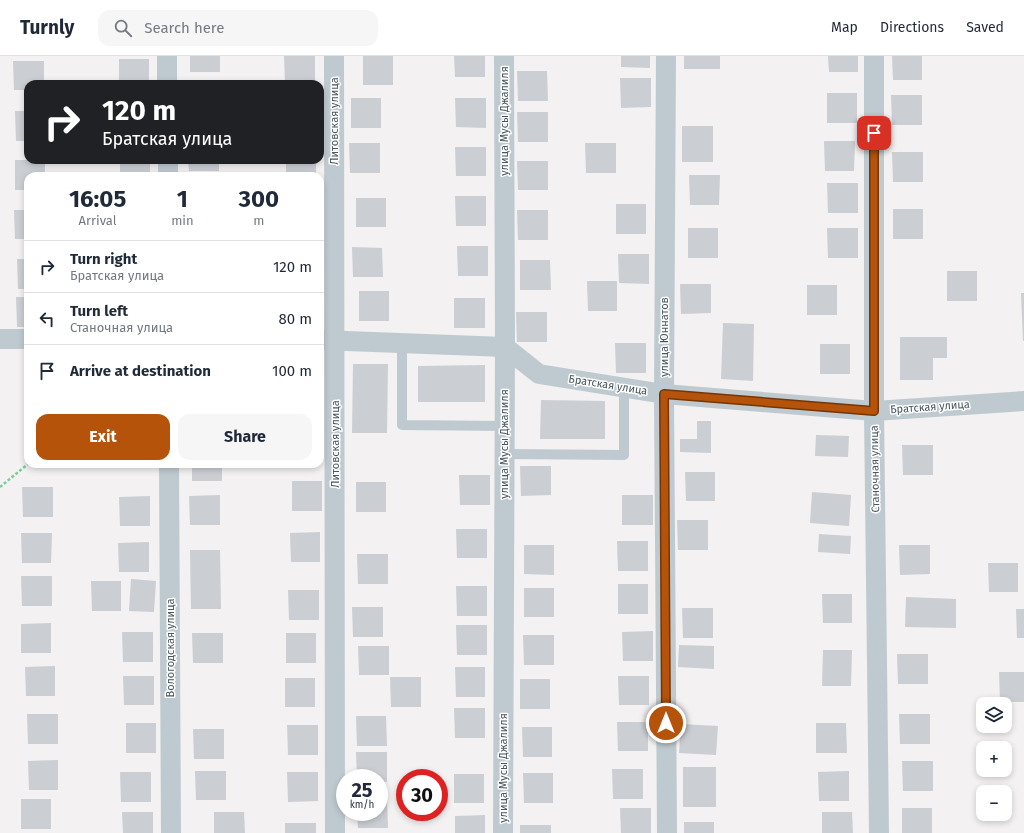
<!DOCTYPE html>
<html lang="en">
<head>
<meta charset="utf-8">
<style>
  body { margin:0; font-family:"Fira Sans",sans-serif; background:#f6f6f7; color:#1f2937; height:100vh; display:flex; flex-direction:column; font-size:15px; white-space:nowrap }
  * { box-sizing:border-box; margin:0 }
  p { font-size:13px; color:#747a83 }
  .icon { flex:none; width:22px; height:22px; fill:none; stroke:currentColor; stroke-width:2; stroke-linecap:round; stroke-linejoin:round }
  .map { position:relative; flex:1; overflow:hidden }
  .details { position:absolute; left:24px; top:116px; width:300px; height:296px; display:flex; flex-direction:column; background:#fff; border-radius:12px; box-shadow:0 2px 6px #0003 }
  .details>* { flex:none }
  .hud { position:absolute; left:24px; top:24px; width:300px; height:84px; border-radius:12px; box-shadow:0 2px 6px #0003; background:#202124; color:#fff; overflow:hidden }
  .tools { position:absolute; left:976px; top:641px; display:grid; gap:8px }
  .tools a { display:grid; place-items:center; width:36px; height:36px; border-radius:8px; background:#fff; box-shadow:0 2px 6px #0003; font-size:20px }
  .speed { position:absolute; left:336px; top:713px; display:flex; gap:8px; font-size:20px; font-weight:700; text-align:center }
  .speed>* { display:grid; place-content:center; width:52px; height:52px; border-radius:50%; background:#fff; box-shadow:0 2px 6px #0003; line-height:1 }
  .speed small { font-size:10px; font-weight:400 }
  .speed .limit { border:6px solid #d22; background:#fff; color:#111 }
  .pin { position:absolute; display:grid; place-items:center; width:34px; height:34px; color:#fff; margin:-17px; border-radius:8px; box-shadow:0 2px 6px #0006 }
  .me { position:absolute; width:44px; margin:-22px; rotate:0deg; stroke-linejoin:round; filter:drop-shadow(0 0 3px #0008) }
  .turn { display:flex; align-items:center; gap:14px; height:84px; padding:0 12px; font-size:18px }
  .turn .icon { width:52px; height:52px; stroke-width:2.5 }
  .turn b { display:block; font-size:28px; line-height:34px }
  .eta { display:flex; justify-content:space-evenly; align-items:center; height:68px; text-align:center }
  .eta b { font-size:24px; font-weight:700; line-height:28px }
  .action { display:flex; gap:8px; margin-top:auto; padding:8px 12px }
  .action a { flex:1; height:46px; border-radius:12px; background:#b45309; color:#fff; font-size:16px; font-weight:700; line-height:46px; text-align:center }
  .action a+a { background:#f6f6f7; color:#1f2937 }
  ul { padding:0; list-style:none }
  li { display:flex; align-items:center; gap:12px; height:52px; padding:0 12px; border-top:1px solid #e0e1e3 }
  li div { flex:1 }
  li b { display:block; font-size:15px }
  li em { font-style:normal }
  header { display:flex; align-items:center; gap:24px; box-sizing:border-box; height:56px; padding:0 20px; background:#fff; border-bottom:1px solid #e0e1e3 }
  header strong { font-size:19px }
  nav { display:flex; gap:22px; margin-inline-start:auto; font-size:14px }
  .search { width:280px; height:36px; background:#f6f6f7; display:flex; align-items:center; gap:10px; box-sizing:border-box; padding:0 14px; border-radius:12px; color:#747a83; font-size:15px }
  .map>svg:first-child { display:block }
  .building { fill:#cbced3 }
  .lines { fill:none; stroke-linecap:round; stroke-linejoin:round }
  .path { stroke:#78ce9b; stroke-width:2.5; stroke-dasharray:3 2; stroke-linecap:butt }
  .lane { stroke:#bfcad0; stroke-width:10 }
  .street { stroke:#bfcad0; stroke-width:20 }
  .route-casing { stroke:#753606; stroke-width:10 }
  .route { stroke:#b45309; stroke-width:7 }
  .labels { text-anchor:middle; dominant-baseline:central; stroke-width:3; stroke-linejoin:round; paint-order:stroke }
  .street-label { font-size:11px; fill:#48565f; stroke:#fff }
</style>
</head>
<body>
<header>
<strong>Turnly</strong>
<div class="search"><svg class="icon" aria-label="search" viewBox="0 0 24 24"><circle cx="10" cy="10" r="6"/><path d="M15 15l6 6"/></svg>Search here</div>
<nav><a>Map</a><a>Directions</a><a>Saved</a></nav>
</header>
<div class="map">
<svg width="1024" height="777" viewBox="0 0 1024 777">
  <rect width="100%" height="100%" fill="#f3f1f1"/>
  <g class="building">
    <rect x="190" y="0" width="30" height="16"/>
    <polygon points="284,0 315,0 315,26 285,26"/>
    <rect x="363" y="0" width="30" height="29"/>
    <polygon points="454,0 485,0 485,21 455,21"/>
    <polygon points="621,0 650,0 650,12 621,11"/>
    <rect x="684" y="0" width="36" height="13"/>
    <polygon points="828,0 858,0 858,16 829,16"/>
    <polygon points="892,0 922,0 922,24 893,24"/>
    <rect x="119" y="3" width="30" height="25"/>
    <polygon points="13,5 44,5 44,28 28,28 28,34 14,34"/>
    <polygon points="517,15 547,15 548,45 518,45"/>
    <polygon points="620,22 651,22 651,51 621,52"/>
    <rect x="827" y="37" width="30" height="30"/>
    <polygon points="891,39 922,39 922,69 892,69"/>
    <rect x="351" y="42" width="30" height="30"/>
    <polygon points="455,42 486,42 486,72 456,71"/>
    <polygon points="15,55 28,55 28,85 16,85"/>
    <polygon points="517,56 548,56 548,86 518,86"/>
    <rect x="682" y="70" width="31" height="36"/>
    <polygon points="824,85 855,85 854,115 825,115"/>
    <polygon points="349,87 380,87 380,117 350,117"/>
    <polygon points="585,87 616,87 616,117 586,117"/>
    <polygon points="455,91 486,91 486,120 456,120"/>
    <polygon points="892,96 923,96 923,126 893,126"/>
    <polygon points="15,104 45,104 45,120 28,120 28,134 15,134"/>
    <rect x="120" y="104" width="30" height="16"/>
    <polygon points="188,104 219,104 219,115 189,115"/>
    <rect x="286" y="104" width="30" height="16"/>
    <polygon points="517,105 548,105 548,134 518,134"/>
    <polygon points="689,119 720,119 719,149 690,149"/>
    <polygon points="827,127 858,127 858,157 828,157"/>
    <polygon points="455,140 486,140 486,170 456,170"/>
    <rect x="356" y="142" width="30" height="29"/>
    <rect x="616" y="148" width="30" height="30"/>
    <rect x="893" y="153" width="30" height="30"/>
    <polygon points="14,154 28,154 28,183 15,183"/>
    <polygon points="517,154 548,154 548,184 518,184"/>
    <rect x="688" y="172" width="30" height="30"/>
    <polygon points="827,172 858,172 858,202 828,202"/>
    <polygon points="457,190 488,190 488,220 458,220"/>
    <polygon points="352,191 382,192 383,221 353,221"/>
    <polygon points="618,198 649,198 649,228 619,227"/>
    <polygon points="17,203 28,203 28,233 18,233"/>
    <polygon points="520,204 550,204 551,234 520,234"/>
    <rect x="947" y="215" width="30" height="30"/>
    <polygon points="587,225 617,225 617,255 588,255"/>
    <polygon points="680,228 711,228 711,257 681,258"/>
    <rect x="807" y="229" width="30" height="30"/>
    <rect x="359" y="235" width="30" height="30"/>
    <polygon points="1021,237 1024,237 1024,285 1023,285"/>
    <polygon points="16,241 28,241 28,271 17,271"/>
    <rect x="454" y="242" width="31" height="30"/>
    <polygon points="516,256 547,256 547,286 517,286"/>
    <polygon points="723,267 754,268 753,325 721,323"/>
    <polygon points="900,281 947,281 947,302 933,302 933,324 900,324"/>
    <polygon points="615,287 646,287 646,317 616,317"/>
    <rect x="820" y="288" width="30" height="30"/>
    <polygon points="353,308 388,308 387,377 352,377"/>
    <polygon points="485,309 485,346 418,346 418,310"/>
    <polygon points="541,344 605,345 605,383 540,383"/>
    <polygon points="697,365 711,365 711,397 680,396 680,383 697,383"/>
    <polygon points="816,379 849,380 848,401 815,400"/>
    <polygon points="902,389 933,389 933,419 903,419"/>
    <rect x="192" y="408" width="30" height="17"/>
    <polygon points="520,410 551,410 551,439 521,440"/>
    <polygon points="685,416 715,416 715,445 686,445"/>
    <polygon points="459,419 490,419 490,449 460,449"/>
    <rect x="292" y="425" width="30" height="30"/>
    <rect x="356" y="426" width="30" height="30"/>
    <polygon points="22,431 53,431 53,461 23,461"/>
    <polygon points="812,436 851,439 849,470 810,467"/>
    <polygon points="220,439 220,469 190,469 189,440"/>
    <rect x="622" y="439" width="31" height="30"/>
    <polygon points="150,440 150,470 120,470 119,441"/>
    <polygon points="677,464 708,464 708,494 678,494"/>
    <polygon points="456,473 487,473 487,502 457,502"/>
    <polygon points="320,476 320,506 291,506 290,477"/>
    <polygon points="21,477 52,477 51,507 22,507"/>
    <polygon points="819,478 851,480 850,498 818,496"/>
    <polygon points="617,485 648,485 648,515 618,515"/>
    <polygon points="149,486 149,516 119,516 118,487"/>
    <polygon points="524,489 554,489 554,519 524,518"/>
    <polygon points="899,489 930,489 930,518 900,519"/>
    <polygon points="190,494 220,494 221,553 191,553"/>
    <polygon points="357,498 388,498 388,528 358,528"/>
    <polygon points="988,507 1018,507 1018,536 989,536"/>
    <polygon points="21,520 52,520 52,550 22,550"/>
    <polygon points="131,523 156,525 154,556 129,555"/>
    <polygon points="91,525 121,525 121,555 92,555"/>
    <rect x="618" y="528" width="30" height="30"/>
    <polygon points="456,530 487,530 487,560 457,560"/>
    <rect x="524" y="532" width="30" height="29"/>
    <polygon points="288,534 319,534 319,564 289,564"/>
    <polygon points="822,538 852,538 852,567 823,567"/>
    <polygon points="906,541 956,543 956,572 905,571"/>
    <polygon points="352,551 383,551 383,581 353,581"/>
    <polygon points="682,552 713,552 713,582 683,582"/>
    <polygon points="1016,553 1024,553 1024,582 1017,582"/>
    <polygon points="51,567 51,597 21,597 21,568"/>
    <polygon points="456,569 487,569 487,599 457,599"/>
    <polygon points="653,575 653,605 623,605 622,576"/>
    <polygon points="122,576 153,576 153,606 123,606"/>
    <polygon points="192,577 223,577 223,607 193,607"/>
    <rect x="286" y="577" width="30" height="30"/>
    <polygon points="523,579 554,579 554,609 524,609"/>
    <polygon points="679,589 714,590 714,613 678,611"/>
    <polygon points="358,590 389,590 389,619 359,619"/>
    <polygon points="823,594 852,594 851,630 822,630"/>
    <polygon points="897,598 928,598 928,628 898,628"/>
    <polygon points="55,610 55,640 26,640 25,611"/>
    <polygon points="455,611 485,611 485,641 456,641"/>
    <polygon points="999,616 1024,616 1024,646 1000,646"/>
    <polygon points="123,620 154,620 154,649 124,649"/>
    <polygon points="618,620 649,620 649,649 619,649"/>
    <polygon points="390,621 421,621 421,651 391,651"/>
    <rect x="285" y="622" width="30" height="29"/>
    <rect x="520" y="623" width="30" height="30"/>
    <polygon points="454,652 485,652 485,682 455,682"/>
    <polygon points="27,658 58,658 58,688 28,688"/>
    <polygon points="899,658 930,658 930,688 900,688"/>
    <polygon points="356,660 386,660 387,690 357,690"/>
    <polygon points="617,666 648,666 648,695 618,695"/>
    <rect x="126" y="667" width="30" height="30"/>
    <polygon points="816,667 846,667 847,697 816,697"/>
    <polygon points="681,668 718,670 716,699 679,697"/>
    <polygon points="287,669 318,669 318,699 288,699"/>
    <polygon points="522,671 552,671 552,701 523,701"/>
    <polygon points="193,673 224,673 224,703 194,703"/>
    <polygon points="356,696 387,696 387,726 379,726 379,722 357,722"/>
    <polygon points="58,704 58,734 29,734 28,705"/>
    <polygon points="902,705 933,705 933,735 903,735"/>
    <rect x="683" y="711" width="33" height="40"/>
    <polygon points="612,713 643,713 643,743 613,743"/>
    <polygon points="195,715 226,715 226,744 196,744"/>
    <polygon points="849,715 849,745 819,745 818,716"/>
    <polygon points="120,716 151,716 151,746 121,746"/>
    <polygon points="287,716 318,716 318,745 288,746"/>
    <polygon points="523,717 553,717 553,747 524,747"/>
    <rect x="454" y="718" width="30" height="29"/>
    <polygon points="379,742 387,742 388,772 358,772 357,756 379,756"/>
    <rect x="21" y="743" width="30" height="30"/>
    <polygon points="620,752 651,752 651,777 621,777"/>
    <rect x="902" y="752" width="30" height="25"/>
    <polygon points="122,756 153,756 153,777 123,777"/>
    <polygon points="214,756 244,756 245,777 214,777"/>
    <polygon points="822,756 852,756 853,777 822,777"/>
    <polygon points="485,759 485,777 455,777 455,760"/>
    <rect x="684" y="766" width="30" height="11"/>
    <rect x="285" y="767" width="31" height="10"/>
    <rect x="520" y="769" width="31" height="8"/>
  </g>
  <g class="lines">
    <polyline class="path" points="0,431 28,408"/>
    <g class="lane">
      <polyline points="402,287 402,369 504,370"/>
      <polyline points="504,398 624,399 624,332"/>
    </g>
    <g class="street">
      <polyline points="167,0 167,28"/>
      <polyline points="334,0 335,777"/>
      <polyline points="666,0 664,338 667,777"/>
      <polyline points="874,0 874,355 879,777"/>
      <polyline points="168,104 168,120"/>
      <polyline points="0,283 28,283"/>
      <polyline points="320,284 505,291 539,318 664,338 874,355 1024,345"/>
      <polyline points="169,408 171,777"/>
      <polyline points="503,777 505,291 504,0"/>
    </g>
  </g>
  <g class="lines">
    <defs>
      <polyline id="route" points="666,667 664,338 874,355 874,77"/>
    </defs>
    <use href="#route" class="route-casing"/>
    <use href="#route" class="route"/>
  </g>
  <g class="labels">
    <g class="street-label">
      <text transform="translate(334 65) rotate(-90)">Литовская улица</text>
      <text transform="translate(504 65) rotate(-90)">улица Мусы Джалиля</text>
      <text transform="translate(664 281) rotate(-90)">улица Юннатов</text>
      <text transform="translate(608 329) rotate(9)">Братская улица</text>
      <text transform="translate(930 351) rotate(-4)">Братская улица</text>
      <text transform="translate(335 388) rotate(-90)">Литовская улица</text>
      <text transform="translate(504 388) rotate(-90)">улица Мусы Джалиля</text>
      <text transform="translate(875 413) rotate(-91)">Станочная улица</text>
      <text transform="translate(170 592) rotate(-90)">Вологодская улица</text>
      <text transform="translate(503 712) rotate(-90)">улица Мусы Джалиля</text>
    </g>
  </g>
</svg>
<div class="tools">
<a><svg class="icon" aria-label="layers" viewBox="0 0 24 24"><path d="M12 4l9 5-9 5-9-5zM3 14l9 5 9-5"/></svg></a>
<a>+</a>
<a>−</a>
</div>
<div class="speed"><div>25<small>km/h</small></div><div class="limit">30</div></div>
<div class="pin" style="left:874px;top:77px;background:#d93025"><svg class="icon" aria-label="arrive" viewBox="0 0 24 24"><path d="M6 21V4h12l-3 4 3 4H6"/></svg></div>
<svg class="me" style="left:666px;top:667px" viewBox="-20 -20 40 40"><circle r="17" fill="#b45309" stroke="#fff" stroke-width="3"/><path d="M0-11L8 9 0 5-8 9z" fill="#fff"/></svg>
<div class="hud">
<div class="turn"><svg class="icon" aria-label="right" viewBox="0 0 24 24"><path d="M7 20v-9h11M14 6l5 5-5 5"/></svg><div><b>120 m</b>Братская улица</div></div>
</div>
<section class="details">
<div class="eta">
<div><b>16:05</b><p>Arrival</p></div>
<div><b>1</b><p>min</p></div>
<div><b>300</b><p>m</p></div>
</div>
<ul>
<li><svg class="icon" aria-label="right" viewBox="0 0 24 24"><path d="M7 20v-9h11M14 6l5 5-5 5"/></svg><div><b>Turn right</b><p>Братская улица</p></div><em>120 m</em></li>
<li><svg class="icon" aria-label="left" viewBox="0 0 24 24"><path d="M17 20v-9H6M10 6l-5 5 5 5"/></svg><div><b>Turn left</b><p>Станочная улица</p></div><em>80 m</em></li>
<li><svg class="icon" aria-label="arrive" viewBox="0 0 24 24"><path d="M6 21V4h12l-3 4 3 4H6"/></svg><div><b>Arrive at destination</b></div><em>100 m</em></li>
</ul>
<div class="action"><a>Exit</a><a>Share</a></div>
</section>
</div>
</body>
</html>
